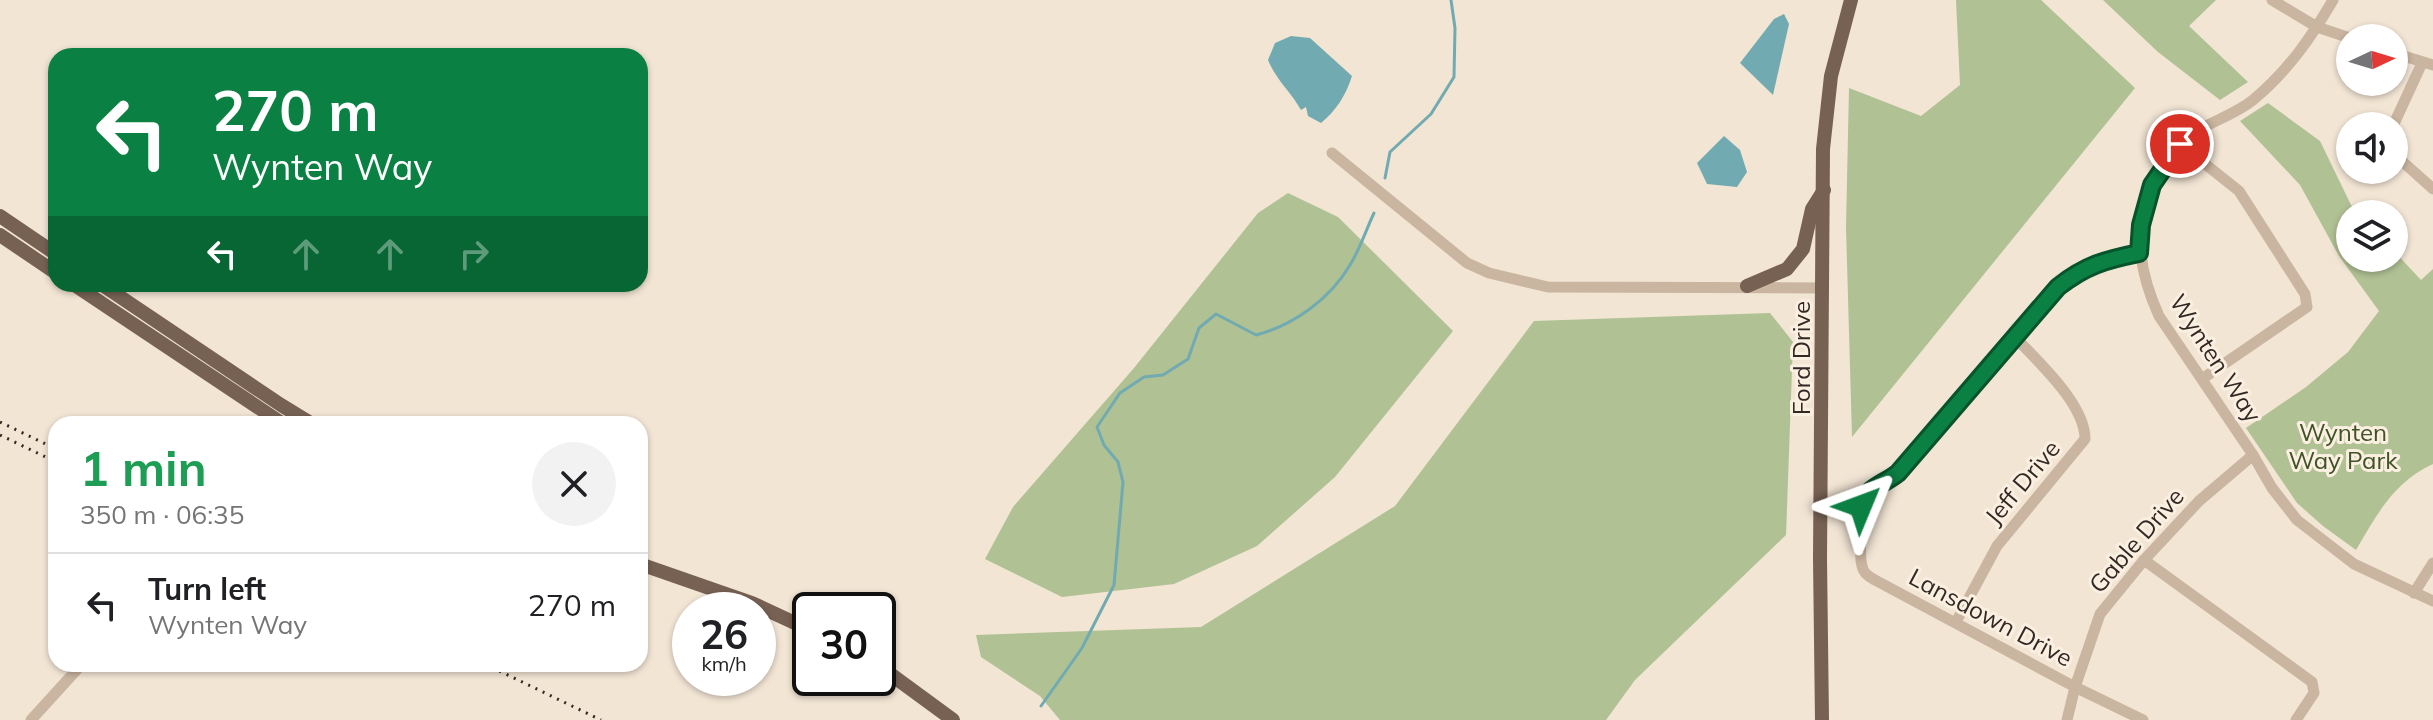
<!DOCTYPE html>
<html lang="en">
<head>
<meta charset="utf-8">
<style>
  body { margin:0; font-family:Mulish,sans-serif; background:#f2f2f2; color:#202124; height:100vh; display:flex; flex-direction:column; font-size:30px; white-space:nowrap }
  * { box-sizing:border-box; margin:0 }
  p { font-size:26px; color:#757577 }
  .icon { flex:none; width:44px; height:44px; fill:none; stroke:currentColor; stroke-width:2; stroke-linecap:round; stroke-linejoin:round }
  .map { position:relative; flex:1; overflow:hidden }
  .drawer { position:absolute; left:48px; top:416px; width:600px; height:256px; display:flex; flex-direction:column; background:#fff; border-radius:24px; box-shadow:0 2px 6px #0004 }
  .drawer>* { flex:none }
  .hud { position:absolute; left:48px; top:48px; width:600px; height:244px; border-radius:24px; box-shadow:0 2px 6px #0004; background:#0b8043; color:#fff; overflow:hidden }
  .needle { width:52px; rotate:86deg }
  .buttons { position:absolute; left:2336px; top:24px; display:grid; gap:16px }
  .buttons a { display:grid; place-items:center; width:72px; height:72px; border-radius:50%; background:#fff; box-shadow:0 2px 6px #0004; font-size:40px }
  .speed { position:absolute; left:672px; top:592px; display:flex; gap:16px; font-size:40px; font-weight:700; text-align:center }
  .speed>* { display:grid; place-content:center; width:104px; height:104px; border-radius:50%; background:#fff; box-shadow:0 2px 6px #0004; line-height:1 }
  .speed small { font-size:20px; font-weight:400 }
  .speed .limit { border:4px solid #111; border-radius:12px; background:#fff; color:#111 }
  .pin { position:absolute; display:grid; place-items:center; width:68px; height:68px; color:#fff; margin:-34px; border:4px solid #fff; border-radius:50%; box-shadow:0 2px 8px #0007 }
  .me { position:absolute; width:88px; margin:-44px; rotate:46deg; stroke-linejoin:round; filter:drop-shadow(0 0 6px #0008) }
  .turn { display:flex; align-items:center; gap:28px; height:168px; padding:0 32px; font-size:36px }
  .turn .icon { width:104px; height:104px; stroke-width:2.5 }
  .turn b { display:block; font-size:56px; line-height:68px }
  .lanes { display:flex; align-items:center; height:76px; padding:0 32px; background:#0003; justify-content:center; gap:40px; direction:ltr }
  .lanes .off { opacity:.35 }
  .round { display:grid; place-items:center; flex:none; width:84px; height:84px; border-radius:42px; background:#f2f2f2 }
  .headline { display:flex; align-items:center; justify-content:space-between; height:136px; padding:0 32px }
  h1 { font-size:48px; font-weight:700; line-height:60px; color:#1e9e55 }
  ul { padding:0; list-style:none }
  li { display:flex; align-items:center; gap:24px; height:104px; padding:0 32px; border-top:2px solid #e0e0e0 }
  li div { flex:1 }
  li b { display:block; font-size:30px }
  li em { font-style:normal }
  .map>svg:first-child { display:block }
  .green { fill:#b0c194 }
  .water { fill:#71abb1 }
  .lines { fill:none; stroke-linecap:round; stroke-linejoin:round }
  .stream { stroke:#71abb1; stroke-width:3 }
  .minor { stroke:#cab5a0; stroke-width:11 }
  .major { stroke:#776153; stroke-width:14 }
  .rail { stroke:#332924; stroke-width:3; stroke-dasharray:2 6; stroke-linecap:butt }
  .route-casing { stroke:#07532c; stroke-width:20 }
  .route { stroke:#0b8043; stroke-width:14 }
  .labels { text-anchor:middle; dominant-baseline:central; stroke-width:6; stroke-linejoin:round; paint-order:stroke }
  .street-label { font-size:24px; fill:#332924; stroke:#faefe0 }
  .park-label { font-size:24px; fill:#405326; stroke:#faefe0 }
</style>
</head>
<body>
<div class="map">
<svg width="2433" height="720" viewBox="0 0 2433 720">
  <rect width="100%" height="100%" fill="#f2e5d4"/>
  <g class="green">
    <polygon points="1956,0 2041,0 2135,88 1852,437 1846,227 1849,88 1921,116 1960,85"/>
    <polygon points="2103,0 2216,0 2189,26 2248,82 2220,100 2158,52"/>
    <path d="M2268 103 2320 141 2351 205 2360 214H2350V258H2394V251L2421 280 2433 269V464C2394 482 2377 514 2356 550L2323 526 2297 503 2246 428 2306 387 2348 352 2379 311 2339 256 2300 185 2240 121Z"/>
    <polygon points="1288,193 1338,217 1453,331 1335,477 1257,546 1174,584 1062,597 985,559 1013,507 1134,368 1258,213"/>
    <polygon points="1770,313 1793,342 1786,535 1635,680 1606,720 1060,720 1040,696 981,657 976,635 1201,627 1395,506 1534,321"/>
  </g>
  <g class="water">
    <polygon points="1784,14 1789,24 1773,95 1740,63 1774,19"/>
    <path d="M1291 36 1310 38 1352 76C1346 95 1336 111 1321 123L1308 116 1306 107 1301 110C1291 92 1276 80 1268 60L1275 43Z"/>
    <polygon points="1724,136 1740,150 1747,172 1737,187 1707,184 1697,163"/>
  </g>
  <g class="lines">
    <g class="stream">
      <polyline points="1385,178 1390,152 1431,114 1454,77 1455,28 1451,0"/>
      <path d="M1041 706 1082 648 1114 585 1123 482 1118 462 1104 445 1097 427 1120 393 1144 377 1163 375 1188 359 1199 328 1216 314 1256 335C1294 325 1330 299 1350 265 1360 249 1366 230 1374 213"/>
    </g>
    <g class="minor">
      <polyline points="2272,0 2317,27 2350,38"/>
      <path d="M2333 0C2311 38 2287 72 2253 100 2231 118 2199 124 2179 145 2174 150 2170 159 2165 165 2131 215 2135 263 2159 316L2253 455 2272 488 2297 520 2354 564 2433 601"/>
      <polyline points="2394,53 2433,65"/>
      <polyline points="2393,126 2422,63"/>
      <polyline points="2180,144 2239,191 2305,294 2307,307 2202,379"/>
      <polyline points="1332,153 1467,263 1489,273 1548,287 1823,288"/>
      <polyline points="2394,154 2433,189"/>
      <path d="M2139 253C2106 260 2086 265 2058 287L1898 473C1889 480 1871 485 1865 494 1861 503 1859 556 1862 566 1863 573 1869 577 1875 580L2075 687 2143 720"/>
      <polyline points="2144,560 2312,682 2314,693 2296,720"/>
      <polyline points="2414,593 2433,563"/>
      <path d="M1956 622 1997 546 2085 439C2085 404 2039 363 2016 338"/>
      <polyline points="31,720 82,664"/>
      <polyline points="2067,720 2075,687 2100,614 2144,560 2199,501 2253,455"/>
    </g>
    <g class="major">
      <polyline points="0,216 56,254"/>
      <polyline points="0,235 56,273"/>
      <polyline points="73,284 283,424"/>
      <polyline points="101,284 281,405 312,424"/>
      <polyline points="1747,286 1787,269 1803,249 1812,209 1824,190"/>
      <polyline points="640,564 752,603 810,630"/>
      <polyline points="878,665 953,720"/>
      <polyline points="1822,720 1820,559 1823,149 1831,76 1851,0"/>
    </g>
    <g class="rail">
      <polyline points="0,422 56,449"/>
      <polyline points="0,435 56,462"/>
      <polyline points="485,664 601,720"/>
    </g>
  </g>
  <g class="lines">
    <defs>
      <path id="route" d="M1861 506C1867 487 1883 485 1898 473L2058 287C2086 265 2105 260 2139 253L2141 225 2152 185 2180 144"/>
    </defs>
    <use href="#route" class="route-casing"/>
    <use href="#route" class="route"/>
  </g>
  <g class="labels">
    <g class="street-label">
      <text transform="translate(1801 358) rotate(-90)">Ford Drive</text>
      <text transform="translate(2216 358) rotate(57)">Wynten Way</text>
      <text transform="translate(2022 482) rotate(-50)">Jeff Drive</text>
      <text transform="translate(2136 540) rotate(-49)">Gable Drive</text>
      <text transform="translate(1991 617) rotate(28)">Lansdown Drive</text>
    </g>
    <g class="park-label">
      <text x="2343" y="432">Wynten<tspan x="2343" dy="28">Way Park</tspan></text>
    </g>
  </g>
</svg>
<div class="buttons">
<a><svg class="needle" viewBox="-14 -14 28 28"><path d="M0-13l5 13h-10z" fill="#e53935"/><path d="M0 13l5-13h-10z" fill="#757577"/></svg></a>
<a><svg class="icon" aria-label="sound" viewBox="0 0 24 24"><path d="M4 9h4l5-4v14l-5-4H4zM17 9q2 3 0 6"/></svg></a>
<a><svg class="icon" aria-label="layers" viewBox="0 0 24 24"><path d="M12 4l9 5-9 5-9-5zM3 14l9 5 9-5"/></svg></a>
</div>
<div class="speed"><div>26<small>km/h</small></div><div class="limit">30</div></div>
<div class="pin" style="left:2180px;top:144px;background:#d93025"><svg class="icon" aria-label="arrive" viewBox="0 0 24 24"><path d="M6 21V4h12l-3 4 3 4H6"/></svg></div>
<svg class="me" style="left:1861px;top:506px" viewBox="-20 -20 40 40"><path d="M0-17L14 15 0 8-14 15z" fill="#0b8043" stroke="#fff" stroke-width="4"/></svg>
<div class="hud">
<div class="turn"><svg class="icon" aria-label="left" viewBox="0 0 24 24"><path d="M17 20v-9H6M10 6l-5 5 5 5"/></svg><div><b>270 m</b>Wynten Way</div></div>
<div class="lanes"><svg class="icon" aria-label="left" viewBox="0 0 24 24"><path d="M17 20v-9H6M10 6l-5 5 5 5"/></svg><svg class="icon off" aria-label="ahead" viewBox="0 0 24 24"><path d="M12 20V5M6 11l6-6 6 6"/></svg><svg class="icon off" aria-label="ahead" viewBox="0 0 24 24"><path d="M12 20V5M6 11l6-6 6 6"/></svg><svg class="icon off" aria-label="right" viewBox="0 0 24 24"><path d="M7 20v-9h11M14 6l5 5-5 5"/></svg></div>
</div>
<section class="drawer">
<div class="headline"><div><h1>1 min</h1><p>350 m · 06:35</p></div><a class="round"><svg class="icon" aria-label="close" viewBox="0 0 24 24"><path d="M6 6l12 12M18 6L6 18"/></svg></a></div>
<ul>
<li><svg class="icon" aria-label="left" viewBox="0 0 24 24"><path d="M17 20v-9H6M10 6l-5 5 5 5"/></svg><div><b>Turn left</b><p>Wynten Way</p></div><em>270 m</em></li>
</ul>
</section>
</div>
</body>
</html>
